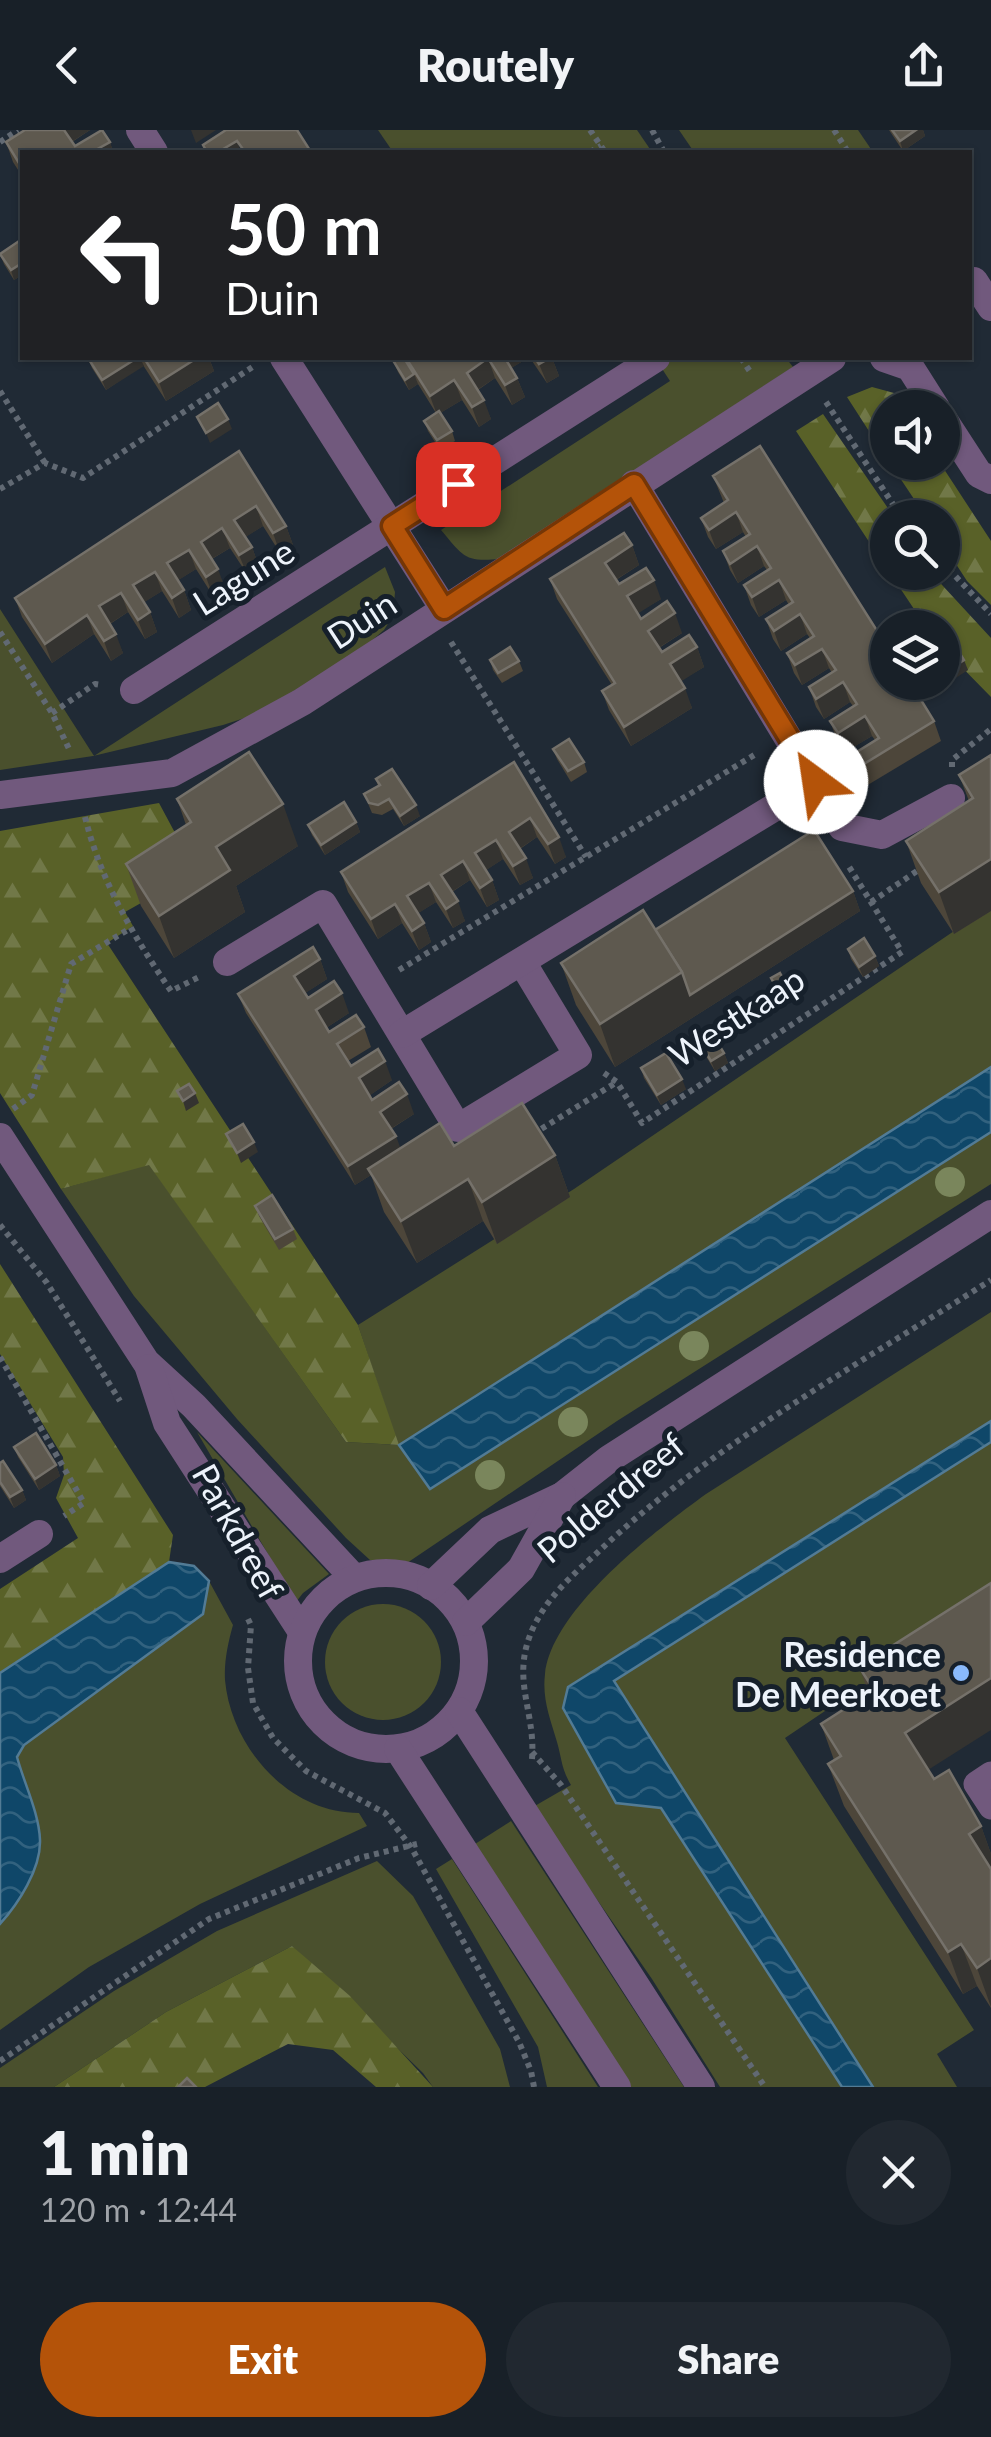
<!DOCTYPE html>
<html lang="en">
<head>
<meta charset="utf-8">
<style>
  body { margin:0; font-family:Lato,sans-serif; background:#212830; color:#f1f3f6; height:100vh; display:flex; flex-direction:column; font-size:38px; white-space:nowrap }
  * { box-sizing:border-box; margin:0 }
  p { font-size:32px; color:#9fa3a8 }
  .icon { flex:none; width:55px; height:55px; fill:none; stroke:currentColor; stroke-width:2; stroke-linecap:round; stroke-linejoin:round }
  .map { position:relative; height:1957px; overflow:hidden }
  .details { display:flex; flex-direction:column; background:#182028; flex:1 }
  .details>* { flex:none }
  .banner { position:absolute; left:20px; top:20px; width:952px; height:210px; border-radius:0px; box-shadow:0 2px 8px #0004,0 0 0 2px #363e45; background:#202124; color:#fff; overflow:hidden }
  .buttons { position:absolute; left:870px; top:260px; display:grid; gap:20px }
  .buttons a { display:grid; place-items:center; width:90px; height:90px; border-radius:50%; background:#182028; box-shadow:0 2px 8px #0004,0 0 0 2px #363e45; font-size:50px }
  .pin { position:absolute; display:grid; place-items:center; width:85px; height:85px; color:#fff; margin:-42px; border-radius:20px; box-shadow:0 5px 15px #0006 }
  .me { position:absolute; width:110px; margin:-55px; rotate:329deg; stroke-linejoin:round; filter:drop-shadow(0 0 8px #0008) }
  .turn { display:flex; align-items:center; gap:35px; height:210px; padding:0 40px; font-size:45px }
  .turn .icon { width:130px; height:130px; stroke-width:2.5 }
  .turn b { display:block; font-size:70px; line-height:85px }
  .round { display:grid; place-items:center; flex:none; width:105px; height:105px; border-radius:52px; background:#212830 }
  .headline { display:flex; align-items:center; justify-content:space-between; height:170px; padding:0 40px }
  h1 { font-size:60px; font-weight:800; line-height:75px }
  .action { display:flex; gap:20px; margin-top:auto; padding:20px 40px }
  .action a { flex:1; height:115px; border-radius:60px; background:#b45309; color:#fff; font-size:40px; font-weight:800; line-height:115px; text-align:center }
  .action a+a { background:#212830; color:#f1f3f6 }
  header { display:flex; justify-content:space-between; align-items:center; height:130px; padding:0 40px; background:#182028; font-size:45px; font-weight:800 }
  .map>svg:first-child { display:block }
  .grass { fill:#4a502d }
  .forest { fill:url(#forest-firs) }
  .water { fill:url(#water-waves); stroke:#527b95; stroke-width:2.5 }
  .lines { fill:none; stroke-linecap:round; stroke-linejoin:round }
  .path { stroke:#616973; stroke-width:6; stroke-dasharray:5 5; stroke-linecap:butt }
  .service { stroke:#71597d; stroke-width:25 }
  .minor { stroke:#71597d; stroke-width:28 }
  .tertiary { stroke:#71597d; stroke-width:28 }
  .tree { fill:#7a865c }
  .wall { fill:#4d463a }
  .shaded-wall { fill:#343330 }
  .building { fill:#5e594f; stroke:#75716a; stroke-width:2.5 }
  .route-casing { stroke:#753606; stroke-width:25 }
  .route { stroke:#b45309; stroke-width:18 }
  .poi-dot { fill:#8abafc; stroke:#16202b; stroke-width:4 }
  .labels { text-anchor:middle; dominant-baseline:central; stroke-width:10; stroke-linejoin:round; paint-order:stroke }
  .street-label { font-size:35px; fill:#edf3fb; stroke:#16202b }
  .poi-label { font-size:35px; font-weight:bold; fill:#edf3fb; stroke:#16202b; text-anchor:end }
</style>
</head>
<body>
<header><svg class="icon" aria-label="back" viewBox="0 0 24 24"><path d="M15 5l-7 7 7 7"/></svg>Routely<svg class="icon" aria-label="share" viewBox="0 0 24 24"><path d="M12 15V3M7 8l5-5 5 5M5 13v7h14v-7"/></svg></header>
<div class="map">
<svg width="991" height="1957" viewBox="0 0 991 1957">
  <defs>
    <pattern id="forest-firs" width="22" height="20" patternUnits="userSpaceOnUse" patternTransform="scale(2.5)"><rect width="22" height="20" fill="#596128"/><path d="M5 1l3.5 6h-7zM16 11l3.5 6h-7z" fill="#717848"/></pattern>
    <pattern id="water-waves" width="16" height="10" patternUnits="userSpaceOnUse" patternTransform="scale(2.5)"><rect width="16" height="10" fill="#0f4769"/><path d="M0 5q4-4 8 0t8 0" fill="none" stroke="#32627f"/></pattern>
  </defs>
  <rect width="100%" height="100%" fill="#202a35"/>
  <g class="grass">
    <polygon points="378,0 637,0 652,22 393,22"/>
    <polygon points="679,0 858,0 873,22 694,22"/>
    <path d="M655 228H786L793 237 500 429C464 432 464 427 441 400L670 251Z"/>
    <polygon points="385,437 395,462 393,486 384,500 363,518 263,582 223,595 93,626 0,640 0,479 94,626"/>
    <polygon points="991,780 991,937 400,1315 431,1359 991,1002 991,1054 617,1291 407,1433 370,1430 346,1408 237,1289 134,1166 61,1059 149,1034 346,1312 398,1315 358,1195 574,1059 960,797"/>
    <path d="M991 1182V1291L569 1556 661 1677 842 1957H720L652 1849 533 1677 571 1655C561 1638 562 1629 557 1612 550 1588 542 1569 545 1544 552 1479 655 1401 706 1364Z"/>
    <polygon points="197,1302 329,1444 303,1463 296,1472"/>
    <polygon points="991,1312 991,1469 785,1608 974,1900 937,1924 957,1957 873,1957 614,1551"/>
    <path d="M209 1451 233 1495C228 1513 224 1531 225 1550 231 1617 288 1683 359 1683L367 1696 200 1774 89 1837 0 1900V1794C18 1774 41 1739 40 1710 39 1683 25 1653 17 1627L24 1615 202 1484Z"/>
    <circle cx="383" cy="1532" r="58"/>
    <polygon points="511,1691 684,1957 630,1957 475,1714"/>
    <polygon points="452,1729 598,1957 547,1957 538,1917 436,1739"/>
    <polygon points="377,1731 413,1766 500,1919 510,1957 433,1957 423,1943 292,1816 166,1882 54,1957 0,1957 0,1938 114,1861 217,1801"/>
  </g>
  <g class="forest">
    <polygon points="872,257 894,263 904,277 888,278 887,329 847,267"/>
    <polygon points="823,284 894,387 888,388 887,439 796,301"/>
    <polygon points="890,333 940,333 991,411 991,475 967,451 943,414 942,388 926,387"/>
    <polygon points="890,443 931,443 991,508 991,567 943,518 942,498 926,497"/>
    <polygon points="159,673 196,742 125,782 133,796 107,813 358,1195 399,1315 346,1312 149,1035 61,1059 0,963 0,701"/>
    <polygon points="0,1134 173,1405 169,1432 0,1543 0,1459 78,1408 56,1368 64,1345 63,1327 0,1224"/>
    <polygon points="292,1816 350,1866 433,1957 376,1957 333,1920 288,1914 205,1957 54,1957 166,1882"/>
  </g>
  <g class="water">
    <polygon points="991,937 991,1002 430,1359 399,1315"/>
    <polygon points="991,1291 991,1312 614,1551 873,1957 842,1957 661,1678 616,1673 563,1578 568,1557"/>
    <path d="M169 1432 194 1436 209 1451 203 1484 24 1615 17 1627C24 1653 39 1683 40 1710 41 1739 18 1774 0 1794V1543Z"/>
  </g>
  <g class="lines">
    <g class="path">
      <polyline points="590,0 605,22"/>
      <polyline points="652,0 664,22"/>
      <polyline points="834,0 848,22"/>
      <polyline points="0,12 18,0"/>
      <polyline points="590,22 601,16"/>
      <polyline points="741,228 751,243"/>
      <polyline points="0,261 45,333"/>
      <polyline points="826,272 902,388"/>
      <polyline points="0,359 45,333 83,348 254,236"/>
      <polyline points="942,432 991,484"/>
      <polyline points="0,502 52,583 70,621"/>
      <polyline points="451,512 586,727"/>
      <polyline points="52,583 95,554 101,555"/>
      <polyline points="952,637 952,630 991,599"/>
      <path d="M85 687C101 752 134 807 171 861L199 847"/>
      <polyline points="871,772 923,737"/>
      <polyline points="399,840 756,624"/>
      <polyline points="604,943 617,952 642,993 902,822 848,735"/>
      <polyline points="13,979 32,965 71,834 129,799"/>
      <polyline points="533,1004 617,952"/>
      <polyline points="0,1095 47,1153 120,1271"/>
      <polyline points="0,1227 84,1373 64,1386"/>
      <polyline points="248,1489 251,1495 248,1538 253,1573 273,1608 306,1641 385,1683 411,1717 519,1912 531,1941 534,1957"/>
      <polyline points="532,1622 561,1655 765,1957"/>
      <path d="M532 1629C536 1580 509 1548 534 1496 549 1465 574 1444 598 1422 710 1316 861 1233 991 1150"/>
      <polyline points="0,1931 209,1789 359,1728 417,1714"/>
    </g>
    <polyline class="service" points="991,1644 976,1654 991,1677"/>
    <g class="minor">
      <polyline points="140,0 154,22"/>
      <polyline points="970,152 974,151 991,177"/>
      <polyline points="284,228 444,479"/>
      <polyline points="884,228 910,237 936,278"/>
      <polyline points="942,287 979,344 991,350"/>
      <polyline points="634,354 842,697 882,705 951,668"/>
      <polyline points="134,560 656,228"/>
      <polyline points="0,665 172,643 302,572 832,228"/>
      <polyline points="227,832 323,774 458,998 578,925 522,832"/>
      <polyline points="402,904 816,652"/>
      <polyline points="0,1429 39,1404"/>
    </g>
    <g class="tertiary">
      <polyline points="0,1007 146,1232 194,1276 354,1448"/>
      <polyline points="149,1238 167,1293 302,1502"/>
      <circle cx="386" cy="1531" r="88"/>
      <polyline points="431,1456 490,1400 562,1366 609,1329 991,1084"/>
      <polyline points="466,1492 521,1439 562,1366"/>
      <polyline points="459,1581 701,1957"/>
      <polyline points="398,1619 617,1957"/>
    </g>
  </g>
  <g class="tree">
    <circle cx="950" cy="1052" r="15"/>
    <circle cx="694" cy="1216" r="15"/>
    <circle cx="573" cy="1292" r="15"/>
    <circle cx="490" cy="1345" r="15"/>
  </g>
  <g class="wall">
    <polygon points="25,0 90,0 72,12 75,16 110,12 113,22 22,22 22,46 13,32 6,12"/>
    <polygon points="889,0 923,0 925,6 903,21"/>
    <polygon points="22,109 22,145 14,150 4,134 0,124"/>
    <polygon points="88,228 209,228 214,241 166,271 143,235 106,260 92,238"/>
    <polygon points="404,228 528,228 511,238 517,248 525,267 512,275 495,248 478,260 491,289 479,297 462,270 440,283 452,301 455,311 440,320 428,301 424,291 436,283 418,254 409,260 398,242 394,232"/>
    <polygon points="530,228 552,228 559,246 547,253"/>
    <polygon points="239,321 286,396 293,415 280,423 263,396 245,407 252,417 259,437 247,444 230,418 212,429 225,458 213,466 196,439 178,450 184,460 191,480 179,488 162,461 144,472 150,482 157,502 145,509 128,482 110,494 123,523 111,531 94,504 52,533 22,487 15,468"/>
    <polygon points="713,346 934,591 941,611 866,656 859,645 852,625 875,610 872,606 845,622 837,610 830,591 853,576 850,572 824,589 816,577 809,557 832,543 829,538 802,555 794,543 787,523 810,508 807,504 781,521 773,509 766,489 789,475 786,470 759,487 751,475 744,455 767,440 764,436 738,453 730,440 723,421 746,407 743,402 716,419 708,407 701,388 724,373"/>
    <polygon points="632,415 639,435 616,450 619,454 661,469 637,483 641,489 682,503 659,518 662,522 697,517 704,537 680,551 692,578 631,616 609,580 602,561 612,555 557,469 550,449"/>
    <polygon points="490,530 519,531 523,541 502,553 493,540"/>
    <polygon points="553,619 584,632 587,642 571,652 557,629"/>
    <polygon points="991,625 991,781 954,804 921,753 906,711 969,671 959,645"/>
    <polygon points="514,632 566,727 555,734 537,707 520,719 533,748 520,755 503,729 486,740 492,750 499,770 487,777 470,750 452,762 465,791 453,798 436,772 418,783 424,793 431,812 419,820 402,793 378,809 348,762 341,742"/>
    <polygon points="376,649 420,686 404,696 393,679 382,685 372,683 364,664 378,656"/>
    <polygon points="177,669 298,716 236,756 245,782 174,828 141,776 126,734 186,695"/>
    <polygon points="356,692 360,702 325,725 312,705 308,695"/>
    <polygon points="853,761 860,781 615,937 576,875 561,833 655,800"/>
    <polygon points="848,819 875,826 879,836 863,847 851,829"/>
    <polygon points="320,829 327,849 305,863 308,868 349,883 326,898 329,902 364,897 371,917 348,931 351,936 392,950 370,965 372,970 414,984 391,999 400,1019 454,1016 555,1025 570,1067 497,1114 483,1091 417,1133 384,1082 371,1045 355,1055 246,883 238,864"/>
    <polygon points="771,848 789,859 793,869 784,874"/>
    <polygon points="695,905 724,923 728,933 715,941 699,915"/>
    <polygon points="641,938 686,959 661,975 644,948"/>
    <polygon points="255,1076 293,1099 297,1109 279,1120 259,1086"/>
    <polygon points="14,1317 56,1335 60,1346 39,1360 18,1327"/>
    <polygon points="0,1333 22,1360 26,1370 14,1378 0,1356"/>
    <polygon points="859,1537 934,1649 981,1696 991,1724 991,1878 977,1856 963,1864 844,1676 828,1634 834,1630 821,1594 869,1564"/>
  </g>
  <g class="shaded-wall">
    <polygon points="63,0 90,0 68,14"/>
    <polygon points="191,0 216,0 196,13"/>
    <polygon points="916,0 923,0 925,6 903,21 900,11"/>
    <polygon points="237,11 241,22 218,22"/>
    <polygon points="110,12 113,22 92,22"/>
    <polygon points="22,133 22,145 14,150 11,140"/>
    <polygon points="137,228 140,228 144,236 106,260 102,250"/>
    <polygon points="197,228 209,228 214,241 166,271 159,252"/>
    <polygon points="488,228 495,248 474,262 467,243"/>
    <polygon points="503,228 528,228 508,240"/>
    <polygon points="550,228 552,228 559,246 547,253 539,234"/>
    <polygon points="414,244 418,254 409,260 405,250"/>
    <polygon points="517,248 525,267 512,275 505,255"/>
    <polygon points="454,250 462,270 437,285 430,266"/>
    <polygon points="484,270 491,289 479,297 472,277"/>
    <polygon points="228,289 232,299 210,313 206,303"/>
    <polygon points="256,376 263,396 241,410 234,390"/>
    <polygon points="736,382 743,402 716,419 709,400"/>
    <polygon points="286,396 293,415 280,423 273,403"/>
    <polygon points="222,398 230,418 208,431 201,412"/>
    <polygon points="632,415 639,435 612,452 605,433"/>
    <polygon points="757,416 764,436 738,453 730,434"/>
    <polygon points="252,417 259,437 247,444 239,425"/>
    <polygon points="189,420 196,439 174,453 167,433"/>
    <polygon points="218,439 225,458 213,466 206,447"/>
    <polygon points="155,442 162,461 140,475 133,455"/>
    <polygon points="654,450 661,469 634,486 627,466"/>
    <polygon points="779,450 786,470 759,487 752,467"/>
    <polygon points="184,460 191,480 179,488 172,468"/>
    <polygon points="121,463 128,482 106,496 99,476"/>
    <polygon points="150,482 157,502 145,509 138,490"/>
    <polygon points="675,483 682,503 655,520 648,501"/>
    <polygon points="800,484 807,504 781,521 774,501"/>
    <polygon points="87,485 94,504 52,533 45,514"/>
    <polygon points="116,504 123,523 111,531 104,511"/>
    <polygon points="697,517 704,537 677,554 670,534"/>
    <polygon points="822,519 829,538 802,555 795,535"/>
    <polygon points="964,530 968,540 945,555 942,544"/>
    <polygon points="843,552 850,572 824,589 816,569"/>
    <polygon points="685,558 692,578 631,616 624,597"/>
    <polygon points="865,586 872,606 845,622 838,603"/>
    <polygon points="283,674 298,716 236,756 245,782 174,828 159,786 216,717"/>
    <polygon points="416,675 420,686 404,696 400,686"/>
    <polygon points="530,688 537,707 516,721 509,702"/>
    <polygon points="356,692 360,702 325,725 321,715"/>
    <polygon points="559,707 566,727 555,734 548,714"/>
    <polygon points="496,710 503,729 482,743 475,723"/>
    <polygon points="526,728 533,748 520,755 513,736"/>
    <polygon points="991,729 991,781 954,804 939,762"/>
    <polygon points="463,731 470,750 448,764 441,745"/>
    <polygon points="492,750 499,770 487,777 480,758"/>
    <polygon points="429,753 436,772 414,786 407,766"/>
    <polygon points="853,761 860,781 615,937 600,894 682,842"/>
    <polygon points="458,771 465,791 453,798 446,779"/>
    <polygon points="395,774 402,793 378,809 371,789"/>
    <polygon points="424,793 431,812 419,820 412,801"/>
    <polygon points="875,826 879,836 863,847 859,837"/>
    <polygon points="320,829 327,849 301,866 294,846"/>
    <polygon points="342,863 349,883 323,900 316,880"/>
    <polygon points="724,923 728,933 715,941 711,931"/>
    <polygon points="385,931 392,950 366,968 359,948"/>
    <polygon points="682,949 686,959 661,975 657,965"/>
    <polygon points="195,963 199,973 186,981 183,971"/>
    <polygon points="407,964 414,984 387,1001 380,982"/>
    <polygon points="396,1006 403,1025 368,1039 371,1045 355,1055 348,1036"/>
    <polygon points="254,1012 258,1022 241,1033 237,1023"/>
    <polygon points="555,1025 570,1067 497,1114 482,1072"/>
    <polygon points="468,1049 483,1091 417,1133 401,1091"/>
    <polygon points="56,1335 60,1346 39,1360 35,1349"/>
    <polygon points="22,1360 26,1370 14,1378 10,1367"/>
    <polygon points="991,1548 991,1600 920,1645 905,1603"/>
    <polygon points="981,1696 991,1724 991,1742 969,1704"/>
    <polygon points="961,1814 977,1856 963,1864 948,1822"/>
    <polygon points="991,1828 991,1877 977,1838"/>
  </g>
  <g class="building">
    <polygon points="25,0 64,0 75,16 102,0 110,12 92,22 22,22 22,38 6,12"/>
    <polygon points="226,0 297,0 311,22 245,22 237,11 218,22 207,22 203,15"/>
    <polygon points="892,0 916,0 900,11"/>
    <polygon points="22,109 22,133 11,140 0,124"/>
    <polygon points="88,228 137,228 102,250"/>
    <polygon points="144,228 197,228 159,252"/>
    <polygon points="401,228 404,228 414,244 405,250 394,232"/>
    <polygon points="406,228 505,228 517,248 505,255 488,228 467,243 484,270 472,277 454,250 430,266"/>
    <polygon points="535,228 550,228 539,234"/>
    <polygon points="218,273 228,289 206,303 197,287"/>
    <polygon points="439,281 452,301 437,310 424,291"/>
    <polygon points="760,316 888,518 888,552 910,552 934,591 859,637 852,625 879,608 865,586 838,603 830,591 857,574 843,552 816,569 809,557 836,540 822,519 795,535 787,523 814,506 800,484 774,501 766,489 793,472 779,450 752,467 744,455 771,438 757,416 730,434 723,421 750,404 736,382 709,400 701,388 728,370 713,346"/>
    <polygon points="239,321 286,396 273,403 256,376 234,390 252,417 239,425 222,398 201,412 218,439 206,447 189,420 167,433 184,460 172,468 155,442 133,455 150,482 138,490 121,463 99,476 116,504 104,511 87,485 45,514 15,468"/>
    <polygon points="624,403 632,415 605,433 619,454 646,438 654,450 627,466 641,489 667,471 675,483 648,501 662,522 689,505 697,517 670,534 685,558 624,597 602,561 615,553 550,449"/>
    <polygon points="953,512 964,530 942,544 942,519"/>
    <polygon points="510,517 519,531 498,543 490,530"/>
    <polygon points="569,609 584,632 568,641 553,619"/>
    <polygon points="249,622 283,674 216,717 230,740 159,786 126,734 191,692 177,669"/>
    <polygon points="991,625 991,729 939,762 906,711 973,668 959,645"/>
    <polygon points="514,632 559,707 548,714 530,688 509,702 526,728 513,736 496,710 475,723 492,750 480,758 463,731 441,745 458,771 446,779 429,753 407,766 424,793 412,801 395,774 371,789 341,742"/>
    <polygon points="392,639 416,675 400,686 389,669 378,675 369,673 364,664 380,655 376,649"/>
    <polygon points="344,672 356,692 321,715 308,695"/>
    <polygon points="814,700 853,761 690,865 682,842 655,800"/>
    <polygon points="643,780 682,842 600,894 561,833"/>
    <polygon points="864,808 875,826 859,837 848,819"/>
    <polygon points="313,817 320,829 294,846 308,868 334,851 342,863 316,880 329,902 356,885 364,897 337,914 351,936 378,919 385,931 359,948 372,970 399,952 407,964 380,982 396,1006 348,1036 238,864"/>
    <polygon points="780,843 789,859 780,864 771,848"/>
    <polygon points="708,897 724,923 711,931 695,905"/>
    <polygon points="666,923 682,949 657,965 641,938"/>
    <polygon points="189,954 195,963 183,971 177,961"/>
    <polygon points="522,973 555,1025 482,1072 468,1049 401,1091 368,1039 440,993 454,1016"/>
    <polygon points="243,994 254,1012 237,1023 226,1004"/>
    <polygon points="272,1065 293,1099 275,1109 255,1076"/>
    <polygon points="36,1303 56,1335 35,1349 14,1317"/>
    <polygon points="3,1331 22,1360 10,1367 0,1352 0,1333"/>
    <polygon points="991,1453 991,1548 905,1603 934,1649 949,1640 981,1696 969,1704 991,1739 991,1828 977,1838 961,1814 948,1822 828,1634 841,1626 821,1594 874,1560 859,1537"/>
    <polygon points="187,1948 196,1957 178,1957"/>
  </g>
  <g class="lines">
    <defs>
      <polyline id="route" points="458,354 392,396 444,479 634,354 816,652"/>
    </defs>
    <use href="#route" class="route-casing"/>
    <use href="#route" class="route"/>
  </g>
  <circle class="poi-dot" cx="961" cy="1543" r="10"/>
  <g class="labels">
    <g class="street-label">
      <text transform="translate(243 446) rotate(-32)">Lagune</text>
      <text transform="translate(361 489) rotate(-33)">Duin</text>
      <text transform="translate(736 886) rotate(-33)">Westkaap</text>
      <text transform="translate(610 1367) rotate(-40)">Polderdreef</text>
      <text transform="translate(239 1401) rotate(61)">Parkdreef</text>
    </g>
    <g class="poi-label">
      <text x="941" y="1523">Residence<tspan x="941" dy="40">De Meerkoet</tspan></text>
    </g>
  </g>
</svg>
<div class="buttons">
<a><svg class="icon" aria-label="sound" viewBox="0 0 24 24"><path d="M4 9h4l5-4v14l-5-4H4zM17 9q2 3 0 6"/></svg></a>
<a><svg class="icon" aria-label="search" viewBox="0 0 24 24"><circle cx="10" cy="10" r="6"/><path d="M15 15l6 6"/></svg></a>
<a><svg class="icon" aria-label="layers" viewBox="0 0 24 24"><path d="M12 4l9 5-9 5-9-5zM3 14l9 5 9-5"/></svg></a>
</div>
<div class="pin" style="left:458px;top:354px;background:#d93025"><svg class="icon" aria-label="arrive" viewBox="0 0 24 24"><path d="M6 21V4h12l-3 4 3 4H6"/></svg></div>
<svg class="me" style="left:816px;top:652px" viewBox="-20 -20 40 40"><circle r="19" fill="#fff"/><path d="M0-13L10 11 0 6-10 11z" fill="#b45309"/></svg>
<div class="banner">
<div class="turn"><svg class="icon" aria-label="left" viewBox="0 0 24 24"><path d="M17 20v-9H6M10 6l-5 5 5 5"/></svg><div><b>50 m</b>Duin</div></div>
</div>
</div>
<section class="details">
<div class="headline"><div><h1>1 min</h1><p>120 m · 12:44</p></div><a class="round"><svg class="icon" aria-label="close" viewBox="0 0 24 24"><path d="M6 6l12 12M18 6L6 18"/></svg></a></div>
<div class="action"><a>Exit</a><a>Share</a></div>
</section>
</body>
</html>
